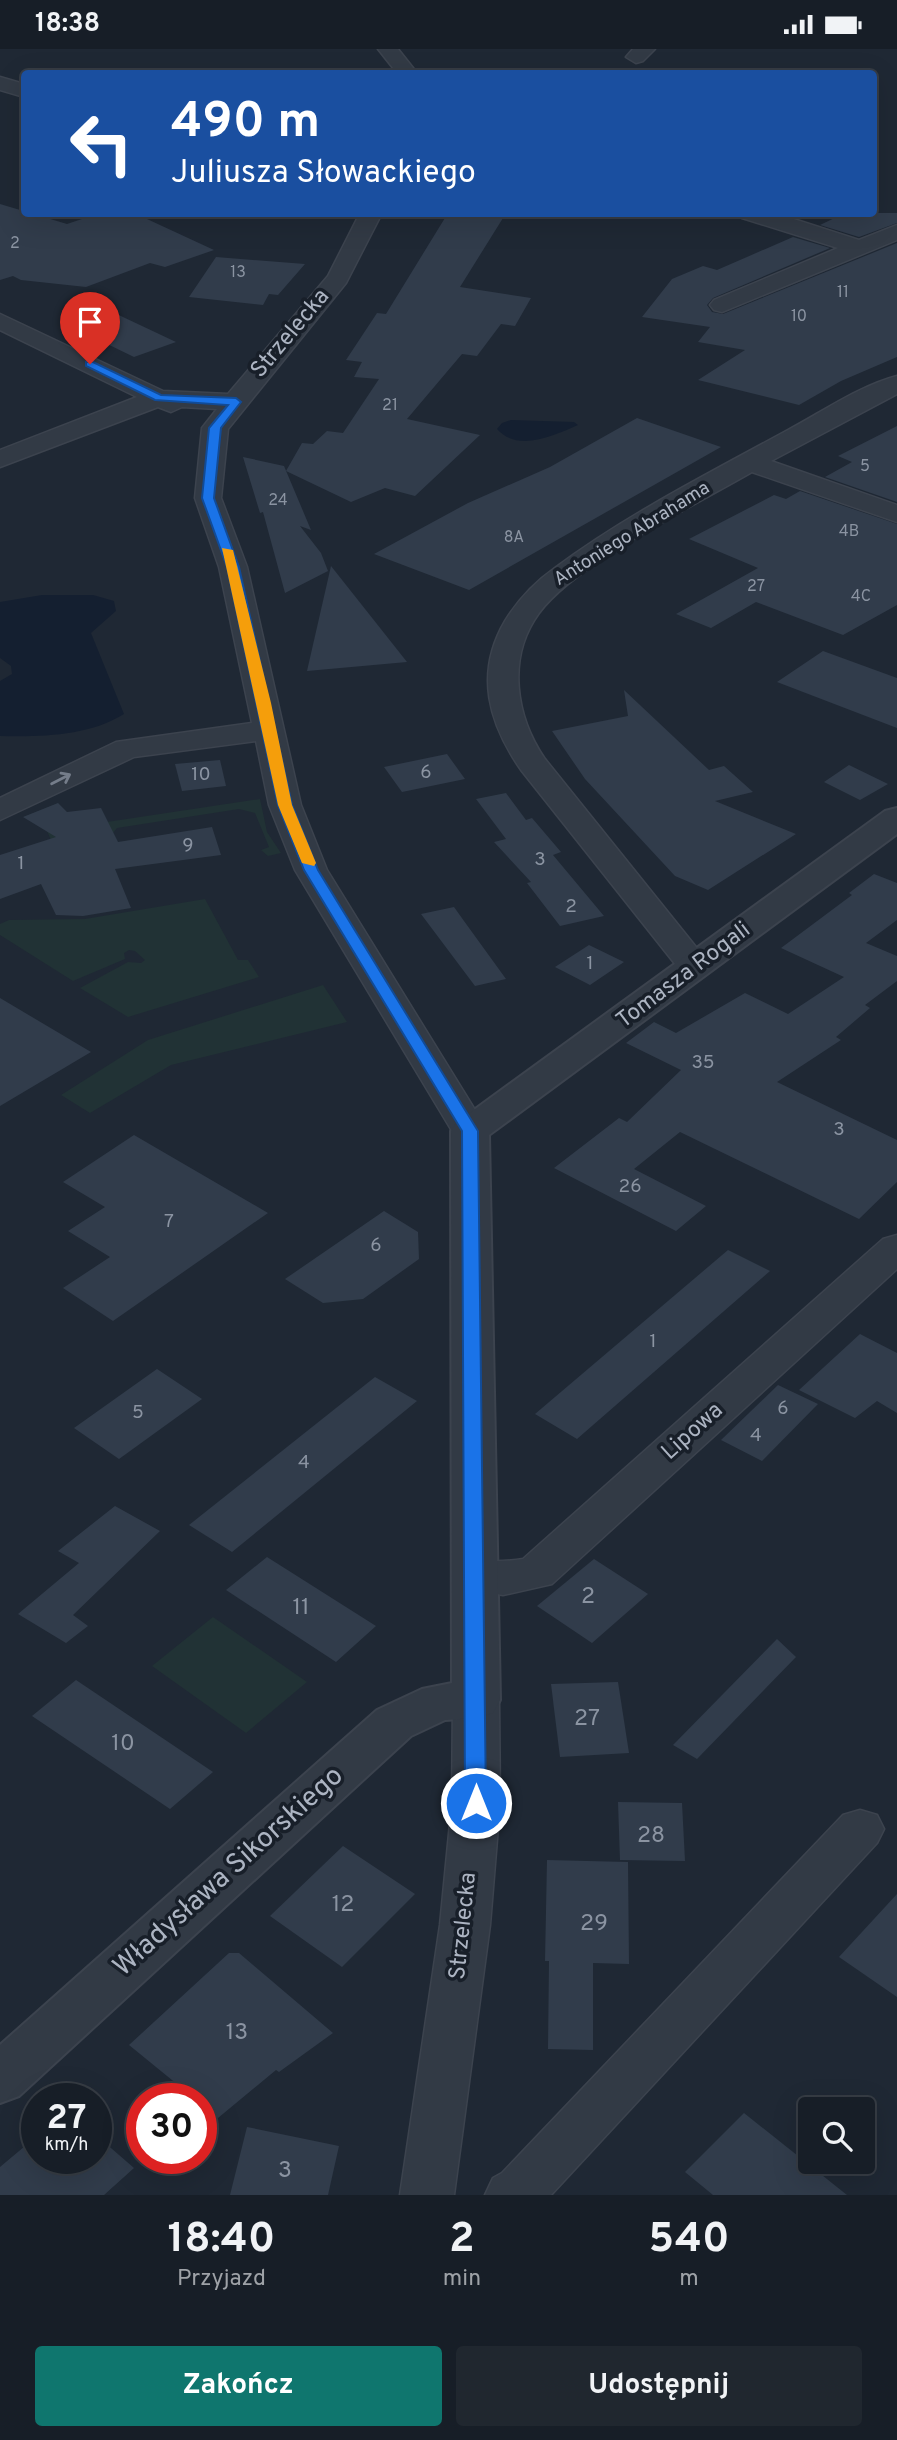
<!DOCTYPE html>
<html lang="pl">
<head>
<meta charset="utf-8">
<style>
  body { margin:0; font-family:Overpass,sans-serif; background:#20272f; color:#f1f3f6; height:100vh; display:flex; flex-direction:column; font-size:26px; white-space:nowrap }
  * { box-sizing:border-box; margin:0 }
  p { font-size:23px; color:#9ea2a7 }
  .icon { flex:none; width:38px; height:38px; fill:none; stroke:currentColor; stroke-width:2; stroke-linecap:round; stroke-linejoin:round }
  .map { position:relative; height:2146px; overflow:hidden }
  .drawer { display:flex; flex-direction:column; background:#171e27; flex:1 }
  .drawer>* { flex:none }
  .banner { position:absolute; left:21px; top:21px; width:856px; height:147px; border-radius:7px; box-shadow:0 7px 28px #0002,0 0 0 2px #363c44; background:#1a4fa0; color:#fff; overflow:hidden }
  .fabs { position:absolute; left:798px; top:2048px; display:grid; gap:14px }
  .fabs a { display:grid; place-items:center; width:77px; height:77px; border-radius:7px; background:#171e27; box-shadow:0 7px 28px #0002,0 0 0 2px #363c44; font-size:35px }
  .speed { position:absolute; left:21px; top:2034px; display:flex; gap:14px; font-size:35px; font-weight:700; text-align:center }
  .speed>* { display:grid; place-content:center; width:91px; height:91px; border-radius:50%; background:#171e27; box-shadow:0 7px 28px #0002,0 0 0 2px #363c44; line-height:1 }
  .speed small { font-size:18px; font-weight:400 }
  .speed .limit { border:10px solid #d22; background:#fff; color:#111 }
  .pin { position:absolute; display:grid; place-items:center; width:60px; height:60px; color:#fff; margin:-72px -30px; border-radius:50% 50% 50% 0; rotate:-45deg; box-shadow:0 0 7px #0007 }
  .pin .icon { rotate:45deg }
  .me { position:absolute; width:77px; margin:-38px; rotate:0deg; stroke-linejoin:round; filter:drop-shadow(0 0 5px #0008) }
  .turn { display:flex; align-items:center; gap:24px; height:147px; padding:0 35px; font-size:32px }
  .turn .icon { width:91px; height:91px; stroke-width:2.5 }
  .turn b { display:block; font-size:49px; line-height:60px }
  .eta { display:flex; justify-content:space-evenly; align-items:center; height:119px; text-align:center }
  .eta b { font-size:42px; font-weight:700; line-height:49px }
  .action { display:flex; gap:14px; margin-top:auto; padding:14px 35px }
  .action a { flex:1; height:80px; border-radius:7px; background:#0f766e; color:#fff; font-size:28px; font-weight:700; line-height:80px; text-align:center }
  .action a+a { background:#20272f; color:#f1f3f6 }
  .status { display:flex; justify-content:space-between; align-items:center; height:49px; padding:0 35px; background:#171e27; direction:ltr }
  .status svg { height:19px; fill:currentColor }
  .map>svg:first-child { display:block }
  .green { fill:#213235 }
  .water { fill:#141f30 }
  .building { fill:#313c4b }
  .lines { fill:none; stroke-linecap:round; stroke-linejoin:round }
  .minor-casing { stroke:#3c434e; stroke-width:3 }
  .tertiary-casing { stroke:#3c434e; stroke-width:4 }
  .minor { fill:#323a45; fill-rule:evenodd }
  .tertiary { fill:#323a45; fill-rule:evenodd }
  .oneway { stroke:#757d8a }
  .route { fill:#1a73e8; stroke:#114b97; stroke-width:2 }
  .slow { fill:#f59e0b }
  .labels { text-anchor:middle; dominant-baseline:central; stroke-width:7; stroke-linejoin:round; paint-order:stroke }
  .far-number-label { font-size:16px; fill:#8b94a2 }
  .far-street-label { font-size:19px; fill:#acb4c2; stroke:#181f29 }
  .number-label { font-size:19px; fill:#8b94a2 }
  .street-label { font-size:23px; fill:#acb4c2; stroke:#181f29 }
  .near-number-label { font-size:23px; fill:#8b94a2 }
  .near-street-label { font-size:28px; fill:#acb4c2; stroke:#181f29 }
</style>
</head>
<body>
<div class="status"><b>18:38</b><svg viewBox="0 0 49 12"><path d="M0 12V9h3v3zM5 12V6h3v6zM10 12V3h3v9zM15 12V0h3v12zM26 1h20v11H26zM47 4h2v5h-2z"/></svg></div>
<div class="map">
<svg width="897" height="2146" viewBox="0 0 897 2146">
  <rect width="100%" height="100%" fill="#1f2834"/>
  <g class="green">
    <polygon points="260,750 267,783 281,804 268,807 261,801 269,798 255,764 239,760 117,779 104,795 66,825 47,782"/>
    <polygon points="205,850 238,911 248,911 259,928 128,968 80,939 128,913 141,914 145,911 135,902 129,901 124,904 125,910 73,932 0,886 0,875 9,871 85,870"/>
    <polygon points="323,936 347,973 171,1016 90,1064 61,1046 148,991"/>
    <polygon points="213,1568 307,1633 246,1684 152,1617"/>
  </g>
  <g class="water">
    <path d="M511 371 574 373 578 376C555 386 518 404 497 380L502 374Z"/>
    <path d="M42 546H93L114 552 116 562 91 584 124 665C89 687 41 688 0 687V632L12 625 11 617 0 609V553Z"/>
  </g>
  <g class="building">
    <polygon points="0,155 67,175 100,164 134,164 214,201 165,218 150,214 86,238 21,231 13,227 0,231"/>
    <polygon points="448,164 484,164 482,169 503,169 460,238 531,249 515,277 501,275 477,307 462,305 407,370 480,386 415,447 385,439 351,453 286,422 302,394 313,395 327,382 343,384 379,330 354,328 362,313 346,311 377,264 386,265"/>
    <polygon points="845,164 897,164 897,174 859,188 820,176"/>
    <polygon points="793,188 830,199 713,249 707,256 712,263 723,265 897,194 897,308 841,332 799,356 698,331 745,301 698,293 710,278 642,268 672,230 703,217 717,221"/>
    <polygon points="216,208 305,215 278,246 269,245 263,256 189,248"/>
    <polygon points="106,260 176,293 134,308 64,274"/>
    <polygon points="637,369 721,398 469,541 374,505 468,454 550,418"/>
    <polygon points="897,377 897,453 825,428 852,413 838,407"/>
    <polygon points="243,408 284,417 311,481 300,477 321,504 328,522 285,544 263,463 260,464"/>
    <polygon points="800,442 897,475 897,556 843,586 756,553 711,579 676,565 758,519 689,490 774,446 786,450"/>
    <polygon points="331,517 407,613 307,622"/>
    <polygon points="823,602 897,629 897,679 777,633"/>
    <polygon points="624,641 709,721 724,717 753,743 715,752 796,785 708,841 675,827 585,730 552,682 628,667"/>
    <polygon points="447,705 465,730 402,743 384,718"/>
    <polygon points="220,711 226,737 182,742 175,715"/>
    <polygon points="849,716 888,735 860,751 824,733"/>
    <polygon points="506,744 526,771 532,769 561,803 553,806 604,867 560,877 527,834 531,833 494,793 506,790 476,750"/>
    <polygon points="58,754 67,763 101,759 118,793 212,778 221,806 115,820 131,859 83,867 56,866 41,835 0,850 0,806 56,788 23,768"/>
    <polygon points="874,825 897,834 897,871 866,894 897,907 897,932 865,956 870,959 836,988 841,991 777,1033 897,1091 897,1133 859,1170 680,1083 634,1120 706,1157 676,1182 554,1119 619,1069 627,1073 681,1021 626,994 654,973 676,984 745,944 788,965 844,928 781,899 852,846 849,844"/>
    <polygon points="454,858 464,872 506,930 475,937 421,865"/>
    <polygon points="589,896 624,913 590,936 555,918"/>
    <polygon points="0,949 91,1003 0,1057"/>
    <polygon points="134,1086 268,1164 113,1272 63,1239 110,1208 68,1182 105,1158 63,1133"/>
    <polygon points="384,1162 418,1183 419,1210 363,1250 323,1254 285,1230"/>
    <polygon points="728,1201 770,1222 577,1390 535,1365"/>
    <polygon points="860,1285 897,1304 897,1364 877,1352 855,1369 799,1341"/>
    <polygon points="157,1320 202,1350 119,1410 74,1379"/>
    <polygon points="375,1328 417,1352 232,1503 189,1476"/>
    <polygon points="778,1336 818,1355 762,1412 721,1391"/>
    <polygon points="115,1457 160,1482 73,1566 88,1577 66,1594 18,1565 79,1514 58,1502"/>
    <polygon points="267,1508 376,1577 336,1613 226,1541"/>
    <polygon points="594,1510 648,1545 592,1594 537,1557"/>
    <polygon points="777,1590 796,1608 697,1710 673,1696"/>
    <polygon points="76,1631 213,1723 170,1760 32,1667"/>
    <polygon points="618,1633 629,1704 560,1708 551,1635"/>
    <polygon points="618,1753 682,1754 685,1812 620,1811"/>
    <polygon points="343,1797 415,1845 342,1918 270,1867"/>
    <polygon points="547,1811 628,1813 629,1915 593,1914 593,2001 548,2000 549,1912 545,1912"/>
    <polygon points="897,1845 897,1948 839,1908"/>
    <polygon points="229,1904 239,1904 333,1984 279,2023 276,2021 218,2069 201,2055 201,2049 194,2049 129,1996"/>
    <polygon points="744,2064 847,2146 713,2146 685,2123"/>
    <polygon points="247,2078 339,2097 328,2146 230,2146"/>
    <polygon points="96,2086 134,2119 104,2146 0,2146 0,2118 37,2087 37,2109 96,2109"/>
  </g>
  <g class="lines">
    <defs>
      <g id="minor">
        <polygon points="378,0 398,0 417,24 397,24"/>
        <polygon points="633,0 655,0 643,12 636,14 626,8"/>
        <polygon points="0,28 24,35 24,48 0,41"/>
        <polygon points="360,164 382,164 346,234 228,380 221,449 247,518 301,756 327,821 488,1082 483,1090 470,1093 457,1090 452,1082 295,821 269,756 256,692 134,708 0,771 0,749 116,693 252,674 219,518 195,449 202,379 217,360 182,358 171,363 158,358 0,418 0,401 137,348 0,281 0,265 163,342 228,345 328,227"/>
        <polygon points="739,164 775,164 859,191 897,176 897,191 722,263 714,261 710,256 714,251 838,199 742,169"/>
        <path d="M897 327V345L771 412 897 456V473L752 423C695 456 575 515 539 564 506 609 516 668 545 710L712 918 707 925 695 928 683 925 521 721C489 675 474 625 505 572 518 551 535 533 555 519 626 466 711 423 788 381 822 363 859 337 897 327Z"/>
        <path d="M897 1186V1220L552 1535 503 1546 458 1539 452 1528 458 1517C480 1510 501 1514 523 1510L883 1190Z"/>
        <polygon points="476,1633 492,1639 499,1651 500,1754 490,1876 454,2146 400,2146 440,1876 452,1754 453,1651 460,1639"/>
        <polygon points="860,1761 877,1766 884,1780 877,1794 551,2146 485,2146 493,2129 502,2124 843,1766"/>
      </g>
      <polygon id="tertiary" points="897,759 897,785 489,1086 500,1651 493,1664 476,1669 445,1671 411,1687 19,2047 0,2054 0,1996 377,1661 422,1640 452,1634 451,1082 456,1074 885,762"/>
    </defs>
    <use href="#minor" class="minor-casing"/>
    <use href="#tertiary" class="tertiary-casing"/>
    <use href="#minor" class="minor"/>
    <use href="#tertiary" class="tertiary"/>
  </g>
  <defs><path id="oneway-shaft" d="M-6 0H5M1.5-3L5.5 0L1.5 3" fill="none" stroke-width="1.6" stroke-linecap="round" stroke-linejoin="round" transform="scale(1.75)"/></defs>
  <use class="oneway" href="#oneway-shaft" transform="translate(61 730) rotate(-27)"/>
  <polygon class="route" points="86,313 93,313 161,346 236,349 241,353 221,379 214,449 239,518 292,756 318,821 478,1082 486,1754 483,1759 468,1759 465,1754 462,1082 304,821 278,756 227,518 202,449 209,379 228,356 155,351 86,317"/>
  <polygon class="slow" points="222,499 233,501 271,654 292,756 316,814 314,817 302,814 278,756"/>
  <g class="labels">
    <g class="far-number-label">
      <text x="15" y="195">2</text>
      <text x="238" y="224">13</text>
      <text x="843" y="244">11</text>
      <text x="799" y="268">10</text>
      <text x="390" y="357">21</text>
      <text x="865" y="418">5</text>
      <text x="278" y="452">24</text>
      <text x="849" y="483">4B</text>
      <text x="514" y="489">8A</text>
      <text x="756" y="538">27</text>
      <text x="861" y="548">4C</text>
    </g>
    <g class="far-street-label">
      <text transform="translate(632 485) rotate(-32)">Antoniego Abrahama</text>
    </g>
    <g class="number-label">
      <text x="426" y="724">6</text>
      <text x="201" y="726">10</text>
      <text x="188" y="797">9</text>
      <text x="540" y="811">3</text>
      <text x="21" y="815">1</text>
      <text x="571" y="858">2</text>
      <text x="590" y="915">1</text>
      <text x="703" y="1014">35</text>
      <text x="839" y="1081">3</text>
      <text x="630" y="1138">26</text>
      <text x="169" y="1173">7</text>
      <text x="376" y="1197">6</text>
      <text x="653" y="1293">1</text>
      <text x="783" y="1360">6</text>
      <text x="138" y="1364">5</text>
      <text x="756" y="1387">4</text>
      <text x="304" y="1414">4</text>
    </g>
    <g class="street-label">
      <text transform="translate(291 285) rotate(-50)">Strzelecka</text>
      <text transform="translate(684 927) rotate(-37)">Tomasza Rogali</text>
      <text transform="translate(693 1383) rotate(-42)">Lipowa</text>
      <text transform="translate(464 1877) rotate(-84)">Strzelecka</text>
    </g>
    <g class="near-number-label">
      <text x="588" y="1548">2</text>
      <text x="301" y="1559">11</text>
      <text x="587" y="1670">27</text>
      <text x="123" y="1695">10</text>
      <text x="651" y="1787">28</text>
      <text x="343" y="1856">12</text>
      <text x="594" y="1875">29</text>
      <text x="237" y="1984">13</text>
      <text x="285" y="2122">3</text>
    </g>
    <g class="near-street-label">
      <text transform="translate(229 1823) rotate(-42)">Władysława Sikorskiego</text>
    </g>
  </g>
</svg>
<div class="fabs">
<a><svg class="icon" aria-label="search" viewBox="0 0 24 24"><circle cx="10" cy="10" r="6"/><path d="M15 15l6 6"/></svg></a>
</div>
<div class="speed"><div>27<small>km/h</small></div><div class="limit">30</div></div>
<div class="pin" style="left:90px;top:315px;background:#d93025"><svg class="icon" aria-label="arrive" viewBox="0 0 24 24"><path d="M6 21V4h12l-3 4 3 4H6"/></svg></div>
<svg class="me" style="left:476px;top:1754px" viewBox="-20 -20 40 40"><circle r="17" fill="#1a73e8" stroke="#fff" stroke-width="3"/><path d="M0-11L8 9 0 5-8 9z" fill="#fff"/></svg>
<div class="banner">
<div class="turn"><svg class="icon" aria-label="left" viewBox="0 0 24 24"><path d="M17 20v-9H6M10 6l-5 5 5 5"/></svg><div><b>490 m</b>Juliusza Słowackiego</div></div>
</div>
</div>
<section class="drawer">
<div class="eta">
<div><b>18:40</b><p>Przyjazd</p></div>
<div><b>2</b><p>min</p></div>
<div><b>540</b><p>m</p></div>
</div>
<div class="action"><a>Zakończ</a><a>Udostępnij</a></div>
</section>
</body>
</html>
